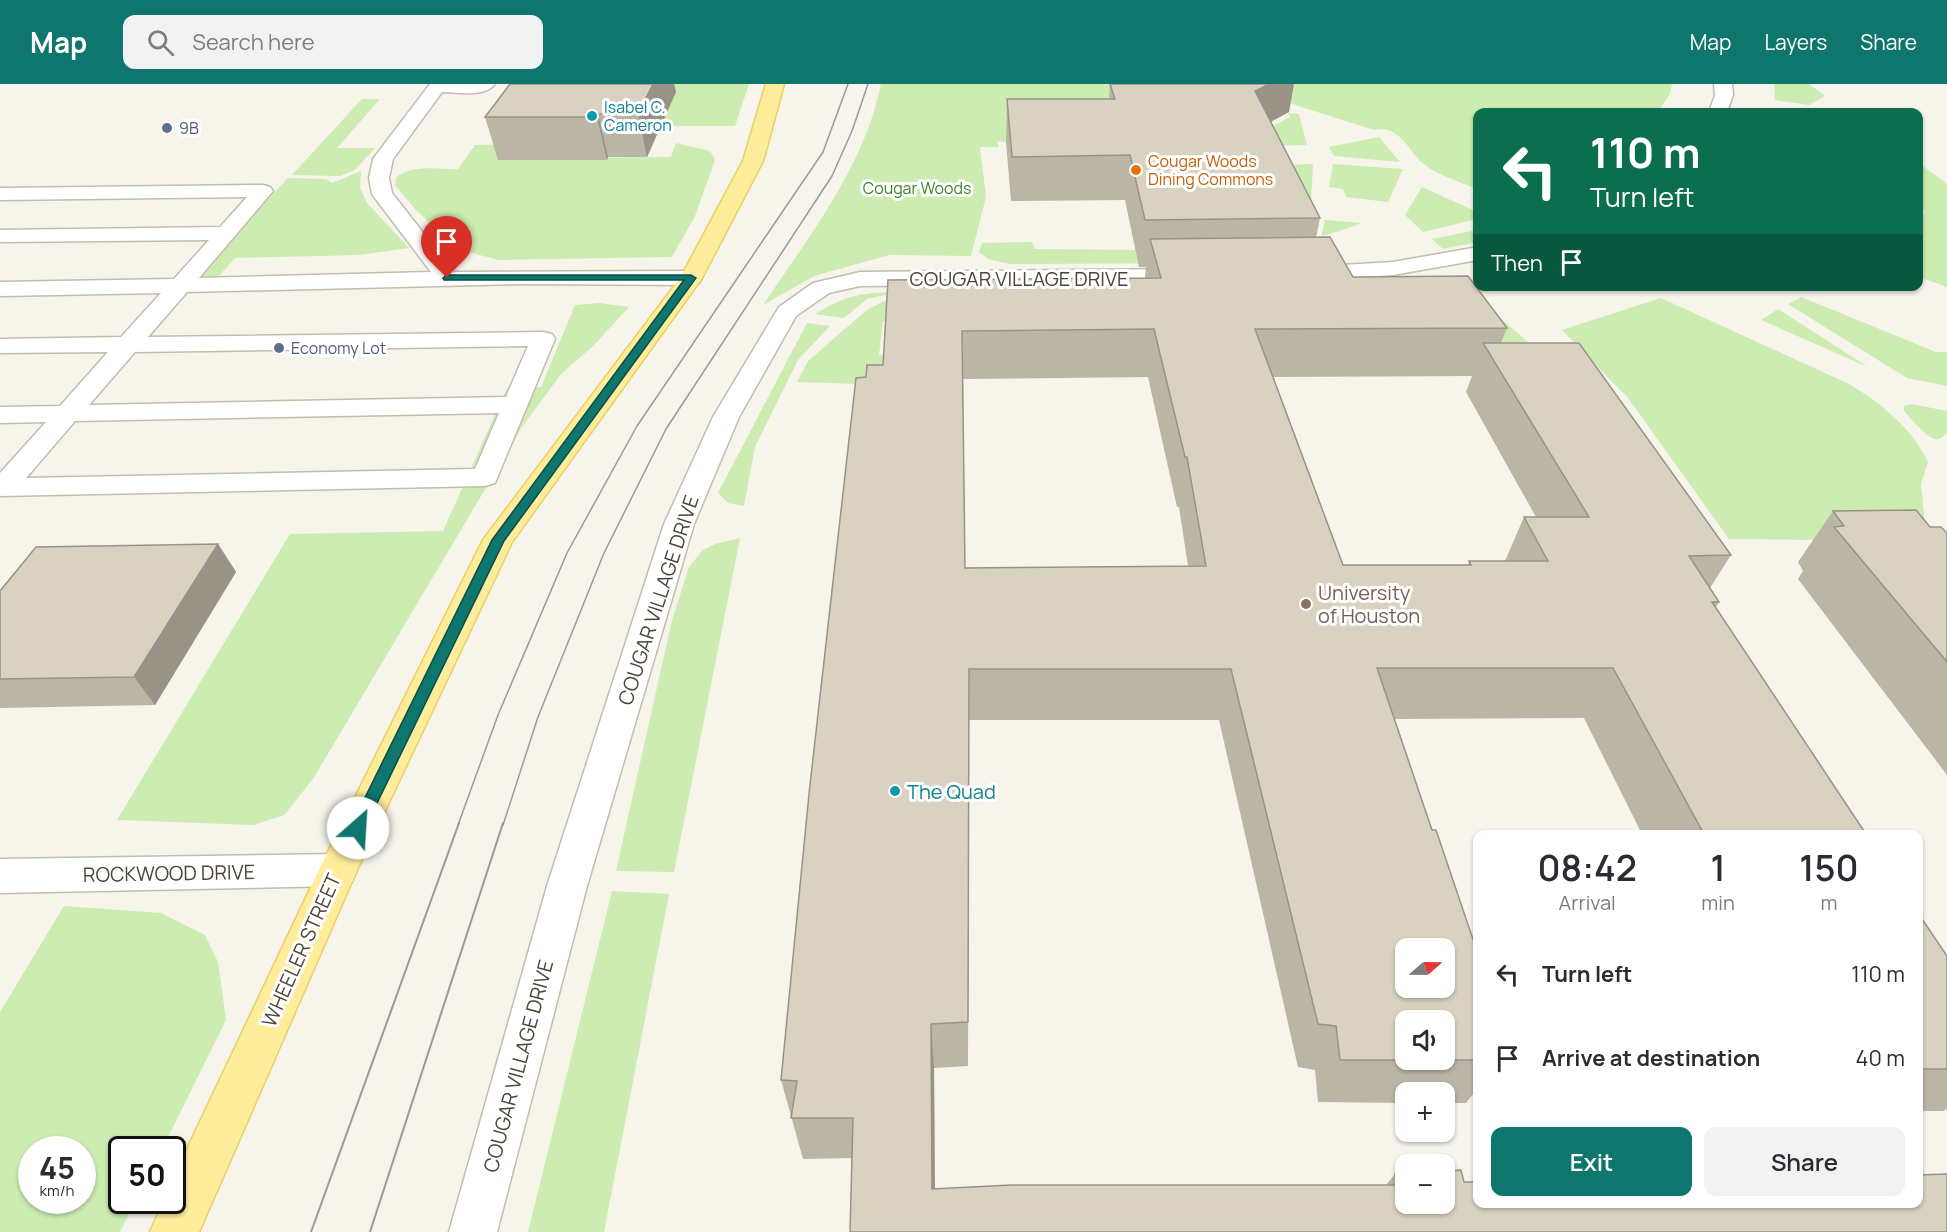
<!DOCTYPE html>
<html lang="en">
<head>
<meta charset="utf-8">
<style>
  body { margin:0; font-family:Manrope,sans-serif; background:#f2f2f3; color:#2b2b33; height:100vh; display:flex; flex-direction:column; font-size:22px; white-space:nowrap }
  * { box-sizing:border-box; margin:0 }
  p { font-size:20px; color:#7c7c81 }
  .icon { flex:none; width:33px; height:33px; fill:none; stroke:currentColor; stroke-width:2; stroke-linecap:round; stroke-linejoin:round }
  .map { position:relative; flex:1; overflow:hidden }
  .drawer { position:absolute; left:1473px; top:746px; width:450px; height:378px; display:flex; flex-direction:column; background:#fff; border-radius:12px; box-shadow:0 2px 4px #0004 }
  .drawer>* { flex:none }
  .banner { position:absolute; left:1473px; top:24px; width:450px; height:183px; border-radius:12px; box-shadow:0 2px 4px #0004; background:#0b6e4f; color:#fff; overflow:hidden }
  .needle { width:39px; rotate:70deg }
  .controls { position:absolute; left:1395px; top:854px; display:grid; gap:12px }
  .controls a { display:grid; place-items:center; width:60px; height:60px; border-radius:12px; background:#fff; box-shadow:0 2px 4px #0004; font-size:30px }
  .speed { position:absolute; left:18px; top:1052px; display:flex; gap:12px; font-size:30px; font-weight:700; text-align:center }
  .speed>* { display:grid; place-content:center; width:78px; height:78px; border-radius:50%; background:#fff; box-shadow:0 2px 4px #0004; line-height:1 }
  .speed small { font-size:15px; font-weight:400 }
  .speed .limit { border:3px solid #111; border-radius:9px; background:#fff; color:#111 }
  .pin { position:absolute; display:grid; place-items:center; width:51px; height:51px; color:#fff; margin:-62px -26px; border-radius:50% 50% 50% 0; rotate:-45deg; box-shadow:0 0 6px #0007 }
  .pin .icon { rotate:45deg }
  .me { position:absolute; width:66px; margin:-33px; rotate:26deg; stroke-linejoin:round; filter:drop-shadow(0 0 4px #0008) }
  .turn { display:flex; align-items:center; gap:21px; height:126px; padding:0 18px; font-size:27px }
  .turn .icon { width:78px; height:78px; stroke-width:2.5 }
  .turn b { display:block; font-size:42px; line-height:51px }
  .then { display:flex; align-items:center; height:57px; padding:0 18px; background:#0003; gap:12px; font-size:22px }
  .eta { display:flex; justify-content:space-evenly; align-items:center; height:102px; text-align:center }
  .eta b { font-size:36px; font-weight:600; line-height:42px }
  .button { display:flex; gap:12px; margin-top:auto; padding:12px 18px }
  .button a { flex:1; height:69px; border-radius:12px; background:#0f766e; color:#fff; font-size:24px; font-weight:600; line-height:69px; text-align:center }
  .button a+a { background:#f2f2f3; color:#2b2b33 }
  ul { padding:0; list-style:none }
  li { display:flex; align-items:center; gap:18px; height:84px; padding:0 18px }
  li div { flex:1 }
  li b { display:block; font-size:22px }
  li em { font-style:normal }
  header { display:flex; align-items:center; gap:36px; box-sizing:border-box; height:84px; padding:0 30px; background:#0f766e; color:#fff }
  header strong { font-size:28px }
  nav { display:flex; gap:33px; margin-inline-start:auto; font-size:21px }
  .search { width:420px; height:54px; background:#f2f2f3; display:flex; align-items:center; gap:15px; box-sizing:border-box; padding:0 21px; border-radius:12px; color:#7c7c81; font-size:22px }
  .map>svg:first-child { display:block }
  .green { fill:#ccecb2; fill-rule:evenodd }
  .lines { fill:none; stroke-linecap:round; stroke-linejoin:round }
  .minor-casing { stroke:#c3bdad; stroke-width:3 }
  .major-casing { stroke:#ebd064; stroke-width:3 }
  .minor { fill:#fff; fill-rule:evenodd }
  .major { fill:#ffed9c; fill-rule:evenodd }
  .tram-far1 { stroke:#9a9a9a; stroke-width:1.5 }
  .tram { stroke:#9a9a9a; stroke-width:2 }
  .wall { fill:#bbb5a5; fill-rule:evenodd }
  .shaded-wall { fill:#989386 }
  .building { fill:#d9d2c0; stroke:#989386; stroke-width:1.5; fill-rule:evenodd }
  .route { fill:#0f766e; stroke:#0a4d48; stroke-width:1.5 }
  .culture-dot { fill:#0f9aa8; stroke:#fff; stroke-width:2 }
  .service-dot { fill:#5c6f8a; stroke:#fff; stroke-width:2 }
  .food-dot { fill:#e8710a; stroke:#fff; stroke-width:2 }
  .education-dot { fill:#8d6e63; stroke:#fff; stroke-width:2 }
  .labels { text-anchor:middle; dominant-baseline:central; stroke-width:6; stroke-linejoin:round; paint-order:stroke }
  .far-culture-label { font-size:16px; fill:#0d838f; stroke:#fff; text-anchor:start }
  .far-service-label { font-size:16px; fill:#4e5e75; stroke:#fff; text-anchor:start }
  .far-food-label { font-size:16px; fill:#c56008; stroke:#fff; text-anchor:start }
  .far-park-label { font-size:16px; fill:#408226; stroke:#fff }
  .street-label { font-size:20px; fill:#4c4638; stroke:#fff }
  .education-label { font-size:20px; fill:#785e54; stroke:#fff; text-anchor:start }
  .culture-label { font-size:20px; fill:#0d838f; stroke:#fff; text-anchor:start }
</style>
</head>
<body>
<header>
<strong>Map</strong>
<div class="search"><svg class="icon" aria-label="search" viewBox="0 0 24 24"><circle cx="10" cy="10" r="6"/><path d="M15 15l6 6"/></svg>Search here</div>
<nav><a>Map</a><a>Layers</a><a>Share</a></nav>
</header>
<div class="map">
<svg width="1947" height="1148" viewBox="0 0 1947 1148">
  <rect width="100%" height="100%" fill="#f6f4eb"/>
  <g class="green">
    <polygon points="656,0 749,0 735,42 650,42"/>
    <path d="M881 0H1672L1670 10 1658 28H1478L1477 105C1463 99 1438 91 1425 81 1408 68 1401 40 1374 46L1229 0 1006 58 997 57 999 63H980L986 113 971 172 889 171 814 192 763 221C810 151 864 83 881 0Z"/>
    <polygon points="1774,0 1809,0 1825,12 1809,21 1775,16"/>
    <polygon points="362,15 380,15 337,64 375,64 355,86 340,92 292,91"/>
    <polygon points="1288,29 1299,30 1307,61 1262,62 1256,51 1290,33"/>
    <polygon points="1379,53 1400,78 1334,72 1329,63"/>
    <path d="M676 59 710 67 715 76 695 132 672 173 498 176 469 168 443 151 416 126 395 101 396 94C410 80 439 85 458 85L475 61 512 60 504 74 671 73Z"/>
    <polygon points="1919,79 1947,100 1947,203 1919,193 1919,134 1926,127 1919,125"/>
    <polygon points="1313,80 1310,138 1279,81"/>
    <polygon points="1333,80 1403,85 1388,118 1346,113 1343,105 1329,103"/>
    <polygon points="361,87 360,104 367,119 409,164 359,171 235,174 217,194 195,194 288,94 326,95 332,99"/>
    <polygon points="1422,103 1477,128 1477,135 1423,148 1405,131"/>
    <polygon points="1325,136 1362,139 1321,153"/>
    <polygon points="1477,146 1477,158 1443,165 1432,155"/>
    <polygon points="1032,158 1035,165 1135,166 1137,173 1189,171 1222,179 1010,180 988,175 979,168 982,159"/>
    <path d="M899 208 867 215 844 234 815 230C849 210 860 209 899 208Z"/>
    <polygon points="1801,213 1936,268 1947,268 1947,302 1907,294 1788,220"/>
    <path d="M1661 214 1849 300C1881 319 1912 344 1928 378L1921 400 1925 441 1905 457 1729 455 1628 314 1562 246Z"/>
    <polygon points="908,215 1484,220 1527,257 1560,289 999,235 883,237 879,271 895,272 859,300 797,298 808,277 867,226 884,217"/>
    <polygon points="599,219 629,223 594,261 561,290 522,343 313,695 284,731 254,741 117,736 290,450 443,447 507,304 541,303 575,221"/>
    <polygon points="1778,225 1868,283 1761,236"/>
    <polygon points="807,239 830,242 798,276 755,363 744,422 728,419 718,409"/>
    <path d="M1912 320 1947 327V349C1944 351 1942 354 1939 355 1929 358 1911 334 1904 327V322Z"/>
    <polygon points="740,454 674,788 616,787 672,536 689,483 703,466 715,460"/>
    <polygon points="612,807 669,810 604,1148 528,1148"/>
    <path d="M64 822 161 829 205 851 218 878 226 936 162 1065H122V1116H136L120 1148H0V928ZM32 1065H82V1116H32Z"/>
  </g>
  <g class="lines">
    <defs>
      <g id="minor">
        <path d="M430 0H495C484 14 457 8 442 8L393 75 389 94 392 109 454 188 691 187 699 189 702 194 699 199 691 201 518 200 187 208 148 253 543 248 552 250 555 255 495 399 485 402 0 412V389L46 338 0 339V323L60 322 108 268 0 269V255L121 253 161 209 0 212V198L174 195 209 156 0 158V146L220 143 247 113 0 116V104L263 101 270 103 273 107 199 194 431 188 372 110 369 94 373 75ZM528 262 506 313 89 321 135 268ZM499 329 475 385 26 394 75 337Z"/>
        <polygon points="1714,0 1732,0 1733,11 1727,28 1709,28 1715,11"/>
        <polygon points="1478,163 1478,176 1393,191 1308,197 1300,195 1297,190 1300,185 1308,183 1393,178"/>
        <polygon points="1190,185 1198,187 1201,192 1198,197 1190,199 860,202 829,209 796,232 739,333 694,440 587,802 497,1148 449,1148 547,802 664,440 713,333 779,223 813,199 860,188"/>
        <polygon points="338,770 352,774 357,786 352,798 338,802 0,809 0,775"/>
      </g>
      <polygon id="major" points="766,0 784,0 763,77 702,194 512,458 357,786 199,1148 150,1148 164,1116 172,1116 172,1097 319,786 483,456 681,193 743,77"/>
    </defs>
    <use href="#minor" class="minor-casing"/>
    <use href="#major" class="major-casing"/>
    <use href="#minor" class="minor"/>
    <use href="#major" class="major"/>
    <g class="tram-far1">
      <polyline points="458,741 498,631 567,469 637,342 823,68 848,0"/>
      <polyline points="503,741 538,633 604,469 666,345 832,92 852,47 868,0"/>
    </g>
    <g class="tram">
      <polyline points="311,1148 459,739"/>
      <polyline points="370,1148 503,739"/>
    </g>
  </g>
  <g class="wall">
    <polygon points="510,0 674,0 676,8 647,73 608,73 607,76 498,76 485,33"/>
    <path d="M1110 0 1289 28 1271 38 1320 134 1316 154 1353 193 1507 244 1501 259 1731 471 1710 504 1719 518 1716 523 1866 750H1642L1584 634 1394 635 1432 746 1478 870V1004L1466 1019H1444V1008H1406V1019L1318 1018 1315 986 1298 983 1219 636H969L968 982 934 984 935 1105 1386 1101 1395 1090 1464 1098 1947 1148H850L852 1074 803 1075 781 996 866 293 883 281 888 196 1145 194 1146 183H1139L1125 116 1011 117 1006 58 1007 15H1109ZM1472 292 1466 308 1536 433H1524L1505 477H1469L1468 481H1343L1273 293ZM1148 293 1177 423H1179L1188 482 965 484 963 295Z"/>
    <polygon points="1833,427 1930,443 1947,449 1947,691 1798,495 1803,487 1798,478"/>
    <polygon points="218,460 236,488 155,621 0,624 0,507"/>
    <polygon points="1918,829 1947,872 1947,1025 1943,1027 1918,1027"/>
  </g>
  <g class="shaded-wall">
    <polygon points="653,0 674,0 676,8 647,73 638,30"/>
    <polygon points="1269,0 1294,0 1289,28 1248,49 1255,7"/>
    <polygon points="598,30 608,73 607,76 597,33"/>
    <polygon points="218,460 236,488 155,621 134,593"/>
    <polygon points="931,940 934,984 935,1142 932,1105"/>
  </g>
  <g class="building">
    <polygon points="510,0 653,0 638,30 598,30 597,33 485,33"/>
    <polygon points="1110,0 1269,0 1255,7 1320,134 1145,136 1130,71 1012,73 1007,15 1115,15"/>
    <path d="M1330 153 1353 193 1468 192 1507 244 1255 245 1343 481H1471L1469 477H1548L1524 433H1589L1483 259H1579L1731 471 1689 472 1719 518H1712L1866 750H1704L1613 584H1377L1432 746H1436L1478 870V976H1340L1336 942 1318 940 1231 585H969L968 938 931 940 932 1105 1011 1101H1398L1395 1090 1406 1089V1119H1444V1087L1461 1086 1464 1098H1478V1119H1918V1091L1947 1090V1148H850L853 1034H791L797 997 781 996 809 710 856 294 866 293 867 281H883L888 196 1161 194 1150 155ZM1154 245 1185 373H1187L1206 482 965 484 962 247ZM1406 864H1444V903H1406ZM1406 936H1444V975H1406Z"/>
    <polygon points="1916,426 1930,443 1941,443 1947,449 1947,578 1834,443 1844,442 1833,427"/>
    <polygon points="218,460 134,593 0,595 0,507 36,463"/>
    <polygon points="1918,829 1947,872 1947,985 1918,985"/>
  </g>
  <polygon class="route" points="447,191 691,191 696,194 504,457 365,744 363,749 358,751 352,749 350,744 492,456 684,196 444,196 443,194"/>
  <g class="culture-dot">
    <circle cx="592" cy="32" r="6"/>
    <circle cx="895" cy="707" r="6"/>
  </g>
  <g class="service-dot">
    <circle cx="167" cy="44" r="6"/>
    <circle cx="279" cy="264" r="6"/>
  </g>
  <circle class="food-dot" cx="1136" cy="86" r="6"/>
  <circle class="education-dot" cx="1306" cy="520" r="6"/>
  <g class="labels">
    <g class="far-culture-label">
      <text x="604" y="23">Isabel C.<tspan x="604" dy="18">Cameron</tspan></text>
    </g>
    <g class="far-service-label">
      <text x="179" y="44">9B</text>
      <text x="291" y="264">Economy Lot</text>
    </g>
    <g class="far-food-label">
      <text x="1148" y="77">Cougar Woods<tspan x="1148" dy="18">Dining Commons</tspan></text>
    </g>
    <g class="far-park-label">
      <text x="917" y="104">Cougar Woods</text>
    </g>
    <g class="street-label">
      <text x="1019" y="194">COUGAR VILLAGE DRIVE</text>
      <text transform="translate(658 516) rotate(-72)">COUGAR VILLAGE DRIVE</text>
      <text transform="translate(169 789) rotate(-1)">ROCKWOOD DRIVE</text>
      <text transform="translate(301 866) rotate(-66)">WHEELER STREET</text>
      <text transform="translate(518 982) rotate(-75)">COUGAR VILLAGE DRIVE</text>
    </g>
    <g class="education-label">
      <text x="1318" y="508">University<tspan x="1318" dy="23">of Houston</tspan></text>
    </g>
    <g class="culture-label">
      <text x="907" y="707">The Quad</text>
    </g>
  </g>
</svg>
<div class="controls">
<a><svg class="needle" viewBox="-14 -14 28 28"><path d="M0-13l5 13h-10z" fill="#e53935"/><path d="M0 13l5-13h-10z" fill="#7c7c81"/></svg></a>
<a><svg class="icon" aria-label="sound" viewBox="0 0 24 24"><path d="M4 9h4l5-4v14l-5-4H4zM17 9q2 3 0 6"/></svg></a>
<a>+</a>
<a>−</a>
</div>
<div class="speed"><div>45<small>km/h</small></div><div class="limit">50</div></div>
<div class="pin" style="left:447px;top:194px;background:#d93025"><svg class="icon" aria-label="arrive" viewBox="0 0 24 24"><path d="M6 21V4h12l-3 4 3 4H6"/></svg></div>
<svg class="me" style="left:358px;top:744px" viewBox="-20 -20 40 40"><circle r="19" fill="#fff"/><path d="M0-13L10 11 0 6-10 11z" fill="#0f766e"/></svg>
<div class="banner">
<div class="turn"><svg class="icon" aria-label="left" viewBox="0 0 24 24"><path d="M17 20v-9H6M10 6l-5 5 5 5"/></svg><div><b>110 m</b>Turn left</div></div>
<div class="then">Then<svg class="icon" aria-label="arrive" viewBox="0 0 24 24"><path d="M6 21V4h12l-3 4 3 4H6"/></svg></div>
</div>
<section class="drawer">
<div class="eta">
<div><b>08:42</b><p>Arrival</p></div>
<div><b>1</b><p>min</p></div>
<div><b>150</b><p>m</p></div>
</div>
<ul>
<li><svg class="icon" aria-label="left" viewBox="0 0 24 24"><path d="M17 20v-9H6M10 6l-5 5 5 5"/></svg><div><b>Turn left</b></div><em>110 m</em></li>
<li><svg class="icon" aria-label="arrive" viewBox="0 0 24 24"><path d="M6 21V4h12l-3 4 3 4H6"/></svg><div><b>Arrive at destination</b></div><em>40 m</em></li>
</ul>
<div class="button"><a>Exit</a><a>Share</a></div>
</section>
</div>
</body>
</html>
